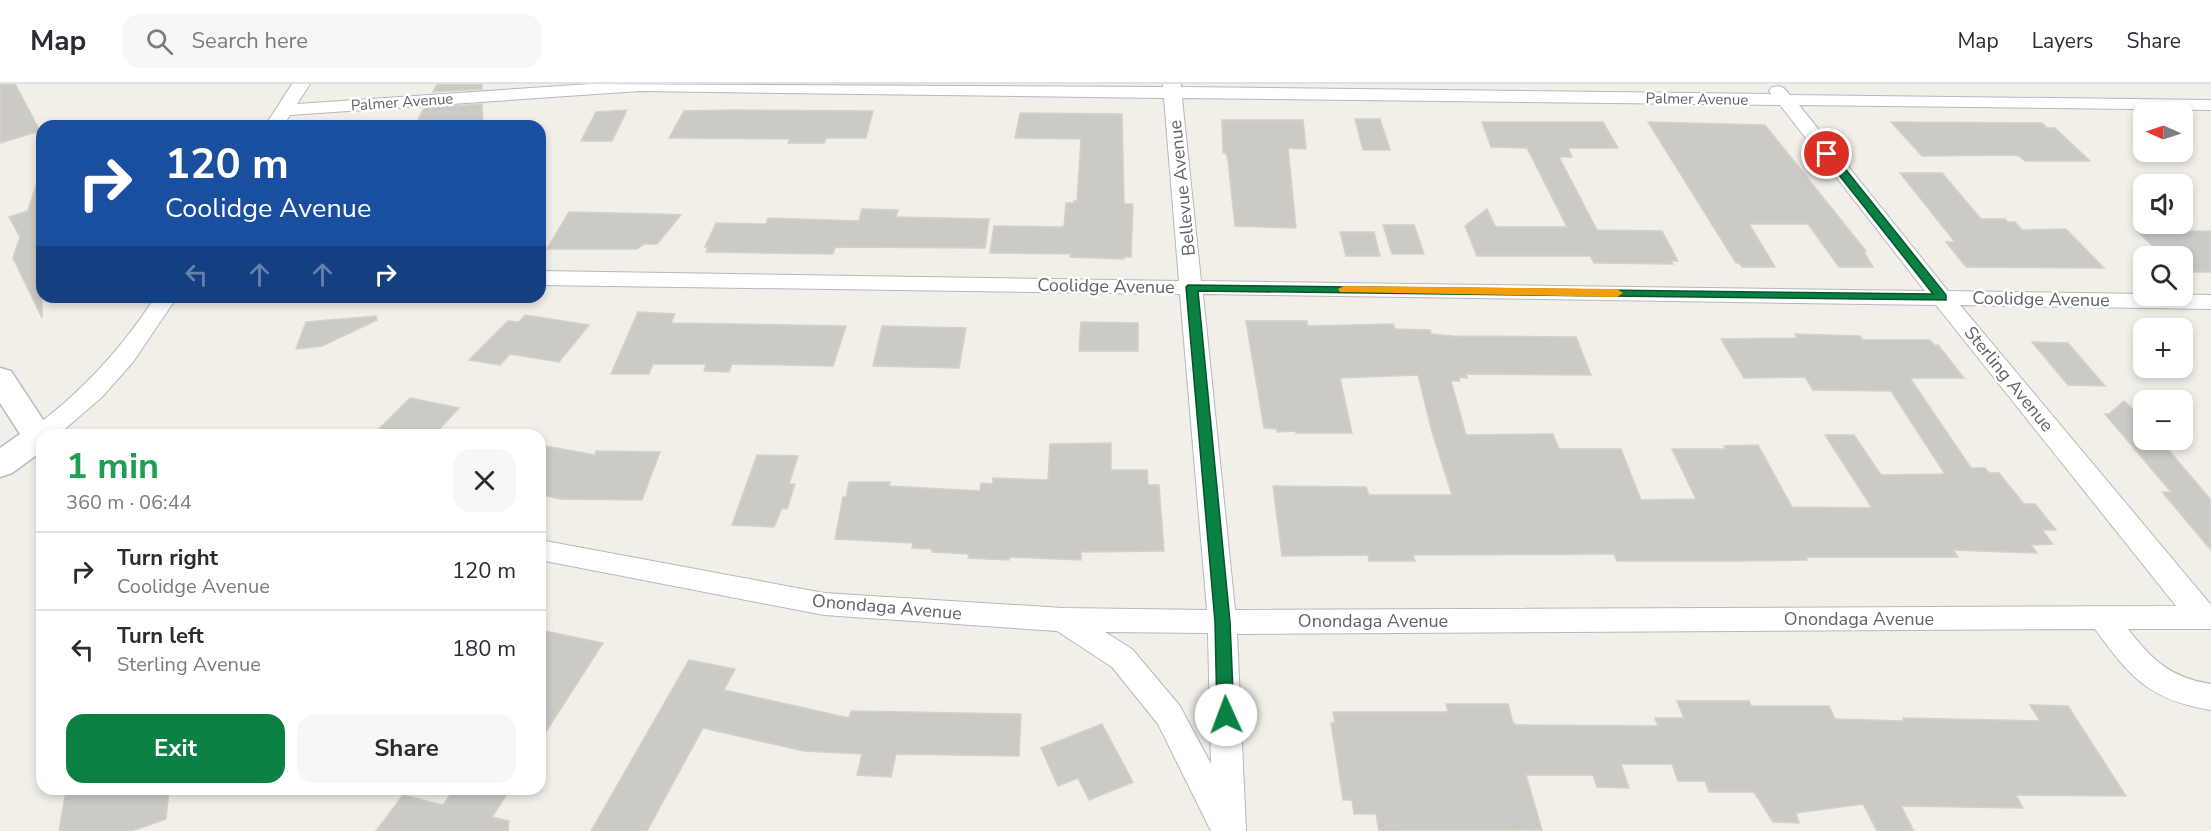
<!DOCTYPE html>
<html lang="en">
<head>
<meta charset="utf-8">
<style>
  body { margin:0; font-family:"Nunito Sans",sans-serif; background:#f7f7f7; color:#2b2b33; height:100vh; display:flex; flex-direction:column; font-size:22px; white-space:nowrap }
  * { box-sizing:border-box; margin:0 }
  p { font-size:20px; color:#7c7c81 }
  .icon { flex:none; width:33px; height:33px; fill:none; stroke:currentColor; stroke-width:2; stroke-linecap:round; stroke-linejoin:round }
  .map { position:relative; flex:1; overflow:hidden }
  .details { position:absolute; left:36px; top:345px; width:510px; height:366px; display:flex; flex-direction:column; background:#fff; border-radius:18px; box-shadow:0 3px 9px #0003 }
  .details>* { flex:none }
  .hud { position:absolute; left:36px; top:36px; width:510px; height:183px; border-radius:18px; box-shadow:0 3px 9px #0003; background:#1a4fa0; color:#fff; overflow:hidden }
  .needle { width:39px; rotate:273deg }
  .fabs { position:absolute; left:2133px; top:18px; display:grid; gap:12px }
  .fabs a { display:grid; place-items:center; width:60px; height:60px; border-radius:12px; background:#fff; box-shadow:0 3px 9px #0003; font-size:30px }
  .pin { position:absolute; display:grid; place-items:center; width:51px; height:51px; color:#fff; margin:-26px; border:3px solid #fff; border-radius:50%; box-shadow:0 2px 6px #0007 }
  .me { position:absolute; width:66px; margin:-33px; rotate:358deg; stroke-linejoin:round; filter:drop-shadow(0 0 4px #0008) }
  .turn { display:flex; align-items:center; gap:21px; height:126px; padding:0 30px; font-size:27px }
  .turn .icon { width:78px; height:78px; stroke-width:2.5 }
  .turn b { display:block; font-size:42px; line-height:51px }
  .lanes { display:flex; align-items:center; height:57px; padding:0 30px; background:#0003; justify-content:center; gap:30px; direction:ltr }
  .lanes .off { opacity:.35 }
  .round { display:grid; place-items:center; flex:none; width:63px; height:63px; border-radius:18px; background:#f7f7f7 }
  .overview { display:flex; align-items:center; justify-content:space-between; height:102px; padding:0 30px }
  h1 { font-size:36px; font-weight:700; line-height:45px; color:#1e9e55 }
  .cta { display:flex; gap:12px; margin-top:auto; padding:12px 30px }
  .cta a { flex:1; height:69px; border-radius:18px; background:#0b8043; color:#fff; font-size:24px; font-weight:700; line-height:69px; text-align:center }
  .cta a+a { background:#f7f7f7; color:#2b2b33 }
  ul { padding:0; list-style:none }
  li { display:flex; align-items:center; gap:18px; height:78px; padding:0 30px; border-top:2px solid #e1e1e2 }
  li div { flex:1 }
  li b { display:block; font-size:22px }
  li em { font-style:normal }
  header { display:flex; align-items:center; gap:36px; box-sizing:border-box; height:84px; padding:0 30px; background:#fff; border-bottom:2px solid #e1e1e2 }
  header strong { font-size:28px }
  nav { display:flex; gap:33px; margin-inline-start:auto; font-size:21px }
  .search { width:420px; height:54px; background:#f7f7f7; display:flex; align-items:center; gap:15px; box-sizing:border-box; padding:0 21px; border-radius:18px; color:#7c7c81; font-size:22px }
  .map>svg:first-child { display:block }
  .building { fill:#cccac5; stroke:#d6d1c6; stroke-width:1.5 }
  .lines { fill:none; stroke-linecap:round; stroke-linejoin:round }
  .street-casing { stroke:#b5b8bc; stroke-width:2 }
  .secondary-casing { stroke:#b6babf; stroke-width:3 }
  .street { fill:#fff; fill-rule:evenodd }
  .secondary { fill:#fff; fill-rule:evenodd }
  .route { fill:#0b8043; stroke:#07532c; stroke-width:1.5 }
  .slow { fill:#f59e0b }
  .labels { text-anchor:middle; dominant-baseline:central; stroke-width:5; stroke-linejoin:round; paint-order:stroke }
  .far-street-label { font-size:15px; fill:#5f6368; stroke:#fff }
  .street-label { font-size:18px; fill:#5f6368; stroke:#fff }
</style>
</head>
<body>
<header>
<strong>Map</strong>
<div class="search"><svg class="icon" aria-label="search" viewBox="0 0 24 24"><circle cx="10" cy="10" r="6"/><path d="M15 15l6 6"/></svg>Search here</div>
<nav><a>Map</a><a>Layers</a><a>Share</a></nav>
</header>
<div class="map">
<svg width="2211" height="747" viewBox="0 0 2211 747">
  <rect width="100%" height="100%" fill="#f1efe8"/>
  <g class="building">
    <polygon points="0,0 15,0 40,47 0,59"/>
    <polygon points="437,0 482,0 482,5 433,8"/>
    <polygon points="482,20 483,42 415,42 424,24"/>
    <polygon points="627,26 612,57 581,57 596,28"/>
    <polygon points="684,27 732,26 873,27 866,54 826,54 824,59 788,59 790,55 669,54"/>
    <polygon points="1020,29 1122,30 1124,118 1125,120 1133,120 1131,173 1124,173 1124,175 1070,173 1071,170 990,169 994,142 1064,143 1066,119 1074,119 1074,117 1077,117 1081,55 1015,54"/>
    <polygon points="1355,35 1380,35 1390,66 1363,66"/>
    <polygon points="1222,36 1303,36 1306,65 1288,64 1296,144 1235,142 1228,76 1226,69 1223,69"/>
    <polygon points="1482,38 1603,38 1618,64 1568,64 1572,73 1559,73 1597,146 1662,147 1678,177 1671,177 1673,180 1594,179 1590,172 1477,172 1465,142 1487,125 1495,142 1498,143 1567,143 1527,64 1491,63"/>
    <polygon points="1648,38 1765,41 1866,167 1864,168 1873,183 1839,183 1808,140 1749,140 1775,183 1742,183 1739,179 1736,179"/>
    <polygon points="1891,38 2042,39 2047,44 2055,44 2090,77 2025,77 2019,72 2012,71 1922,72"/>
    <polygon points="1900,89 1942,89 1981,135 2005,135 2008,138 2015,138 2022,146 2066,145 2104,184 1966,183 1946,158 1955,158"/>
    <polygon points="36,101 42,102 42,234 13,174 20,153 9,133 28,127"/>
    <polygon points="862,125 898,126 896,133 989,135 985,164 835,163 833,170 706,168 708,163 705,163 716,139 766,140 768,134 859,137"/>
    <polygon points="569,128 659,130 681,131 657,160 644,160 637,165 547,165"/>
    <polygon points="1383,141 1414,141 1424,170 1392,170"/>
    <polygon points="2211,147 2211,188 2182,188 2182,172 2163,172 2138,148"/>
    <polygon points="1340,148 1374,148 1380,172 1346,172"/>
    <polygon points="638,228 675,230 671,239 846,242 833,282 732,280 729,288 704,287 706,280 653,280 649,290 611,290"/>
    <polygon points="525,231 589,241 559,278 510,270 500,281 469,276 508,237 519,238"/>
    <polygon points="376,232 377,236 322,262 296,265 306,238"/>
    <polygon points="1246,237 1307,237 1307,242 1393,240 1395,245 1430,246 1431,250 1452,252 1576,253 1591,291 1466,290 1467,294 1459,293 1460,297 1451,297 1466,351 1553,350 1559,365 1621,365 1641,416 1696,415 1672,365 1726,365 1724,362 1758,361 1792,423 1872,424 1825,351 1854,351 1881,391 1945,390 1891,307 1813,306 1805,293 1744,294 1721,255 1797,254 1795,250 1860,252 1863,256 1930,256 1935,262 1938,261 1964,294 1910,294 1971,384 1985,384 1989,389 1999,389 2024,420 2035,420 2056,446 2042,446 2053,460 2031,461 2037,469 1953,466 1958,473 1806,473 1807,476 1738,477 1617,477 1614,470 1610,470 1413,471 1415,477 1369,477 1368,471 1282,472 1273,402 1366,403 1369,411 1452,411 1432,348 1418,291 1340,294 1352,349 1296,349 1296,347 1277,348 1277,345 1264,344"/>
    <polygon points="1081,238 1138,239 1138,267 1079,267"/>
    <polygon points="882,242 966,244 959,284 873,282"/>
    <polygon points="2032,258 2068,259 2105,302 2068,301"/>
    <polygon points="410,314 459,324 434,351 373,351"/>
    <polygon points="2124,317 2144,336 2144,356 2160,356 2211,416 2211,466 2162,408 2171,408 2105,330 2109,330"/>
    <polygon points="1111,359 1111,386 1147,386 1148,401 1159,401 1164,467 1081,468 1081,476 1010,473 1009,476 968,474 969,470 932,468 932,465 912,464 913,459 835,455 843,413 846,413 849,398 890,398 889,402 980,407 981,399 993,400 993,394 1048,396 1050,360"/>
    <polygon points="540,361 595,371 596,367 660,368 642,416 561,415 540,411"/>
    <polygon points="757,371 798,372 789,400 795,400 787,425 782,424 774,443 732,441"/>
    <polygon points="540,546 603,559 540,657"/>
    <polygon points="689,576 735,585 724,606 849,634 851,627 1021,630 1019,672 896,670 891,693 857,691 862,670 804,667 703,644 647,747 591,747"/>
    <polygon points="1677,617 1749,617 1751,622 1829,622 1835,635 1904,637 1903,634 2040,637 2030,621 2068,622 2126,712 2016,711 2023,724 1901,722 1914,747 1877,747 1863,720 1796,729 1799,739 1773,738 1754,708 1709,708 1705,697 1678,697 1672,680 1621,680 1629,704 1597,703 1593,691 1526,691 1542,746 1379,747 1376,730 1354,730 1352,716 1343,716 1331,639 1335,639 1333,628 1448,628 1446,620 1508,620 1513,639 1517,641 1658,642 1655,634 1684,634"/>
    <polygon points="1102,640 1133,698 1089,716 1078,694 1058,702 1041,664"/>
    <polygon points="77,705 169,705 166,735 132,747 59,747 65,712 76,709"/>
    <polygon points="454,705 510,705 492,733 509,737 508,747 376,747 403,711 443,721"/>
  </g>
  <g class="lines">
    <defs>
      <g id="street">
        <path d="M292 0H310L297 20 590 0 1163 3V0H1181V3L1771 10 1769 7 1772 3C1781 1 1784 3 1790 11L2211 16V26L1799 21 1948 207 2211 211V225L1960 221 2211 521V545H2128C2152 576 2171 594 2211 600V626C2149 616 2130 593 2095 545L1237 550 1246 747H1211L1158 640 1112 583 1057 547 824 531 540 476V456L824 509 1063 524 1207 526 1180 210 540 201V187L1179 197 1164 14 640 7 290 31 283 42H265ZM1182 14 1780 21 1925 207 1201 197ZM1203 210 1936 221 2176 522 1235 526ZM1105 548 1208 549 1211 680 1180 622 1132 565Z"/>
        <path d="M155 213H177L133 278 102 313 58 351H42V361L29 359 25 353 29 347C80 310 121 266 155 213Z"/>
      </g>
      <polygon id="secondary" points="0,284 11,287 53,351 42,351 42,367 12,389 0,393 0,364 20,350 0,319"/>
    </defs>
    <use href="#street" class="street-casing"/>
    <use href="#secondary" class="secondary-casing"/>
    <use href="#street" class="street"/>
    <use href="#secondary" class="secondary"/>
  </g>
  <polygon class="route" points="1824,67 1831,67 1946,211 1946,216 1198,207 1230,538 1234,631 1231,636 1226,638 1220,636 1217,631 1215,538 1186,203 1188,201 1933,210 1824,72"/>
  <polygon class="slow" points="1344,202 1617,205 1623,209 1617,213 1340,208 1338,205"/>
  <g class="labels">
    <g class="far-street-label">
      <text transform="translate(1697 15) rotate(1)">Palmer Avenue</text>
      <text transform="translate(402 18) rotate(-4)">Palmer Avenue</text>
    </g>
    <g class="street-label">
      <text transform="translate(1182 104) rotate(-96)">Bellevue Avenue</text>
      <text transform="translate(1106 202) rotate(1)">Coolidge Avenue</text>
      <text transform="translate(2041 215) rotate(1)">Coolidge Avenue</text>
      <text transform="translate(2009 295) rotate(51)">Sterling Avenue</text>
      <text transform="translate(887 523) rotate(5)">Onondaga Avenue</text>
      <text x="1859" y="535">Onondaga Avenue</text>
      <text x="1373" y="537">Onondaga Avenue</text>
    </g>
  </g>
</svg>
<div class="fabs">
<a><svg class="needle" viewBox="-14 -14 28 28"><path d="M0-13l5 13h-10z" fill="#e53935"/><path d="M0 13l5-13h-10z" fill="#7c7c81"/></svg></a>
<a><svg class="icon" aria-label="sound" viewBox="0 0 24 24"><path d="M4 9h4l5-4v14l-5-4H4zM17 9q2 3 0 6"/></svg></a>
<a><svg class="icon" aria-label="search" viewBox="0 0 24 24"><circle cx="10" cy="10" r="6"/><path d="M15 15l6 6"/></svg></a>
<a>+</a>
<a>−</a>
</div>
<div class="pin" style="left:1827px;top:70px;background:#d93025"><svg class="icon" aria-label="arrive" viewBox="0 0 24 24"><path d="M6 21V4h12l-3 4 3 4H6"/></svg></div>
<svg class="me" style="left:1226px;top:631px" viewBox="-20 -20 40 40"><circle r="19" fill="#fff"/><path d="M0-13L10 11 0 6-10 11z" fill="#0b8043"/></svg>
<div class="hud">
<div class="turn"><svg class="icon" aria-label="right" viewBox="0 0 24 24"><path d="M7 20v-9h11M14 6l5 5-5 5"/></svg><div><b>120 m</b>Coolidge Avenue</div></div>
<div class="lanes"><svg class="icon off" aria-label="left" viewBox="0 0 24 24"><path d="M17 20v-9H6M10 6l-5 5 5 5"/></svg><svg class="icon off" aria-label="ahead" viewBox="0 0 24 24"><path d="M12 20V5M6 11l6-6 6 6"/></svg><svg class="icon off" aria-label="ahead" viewBox="0 0 24 24"><path d="M12 20V5M6 11l6-6 6 6"/></svg><svg class="icon" aria-label="right" viewBox="0 0 24 24"><path d="M7 20v-9h11M14 6l5 5-5 5"/></svg></div>
</div>
<section class="details">
<div class="overview"><div><h1>1 min</h1><p>360 m · 06:44</p></div><a class="round"><svg class="icon" aria-label="close" viewBox="0 0 24 24"><path d="M6 6l12 12M18 6L6 18"/></svg></a></div>
<ul>
<li><svg class="icon" aria-label="right" viewBox="0 0 24 24"><path d="M7 20v-9h11M14 6l5 5-5 5"/></svg><div><b>Turn right</b><p>Coolidge Avenue</p></div><em>120 m</em></li>
<li><svg class="icon" aria-label="left" viewBox="0 0 24 24"><path d="M17 20v-9H6M10 6l-5 5 5 5"/></svg><div><b>Turn left</b><p>Sterling Avenue</p></div><em>180 m</em></li>
</ul>
<div class="cta"><a>Exit</a><a>Share</a></div>
</section>
</div>
</body>
</html>
